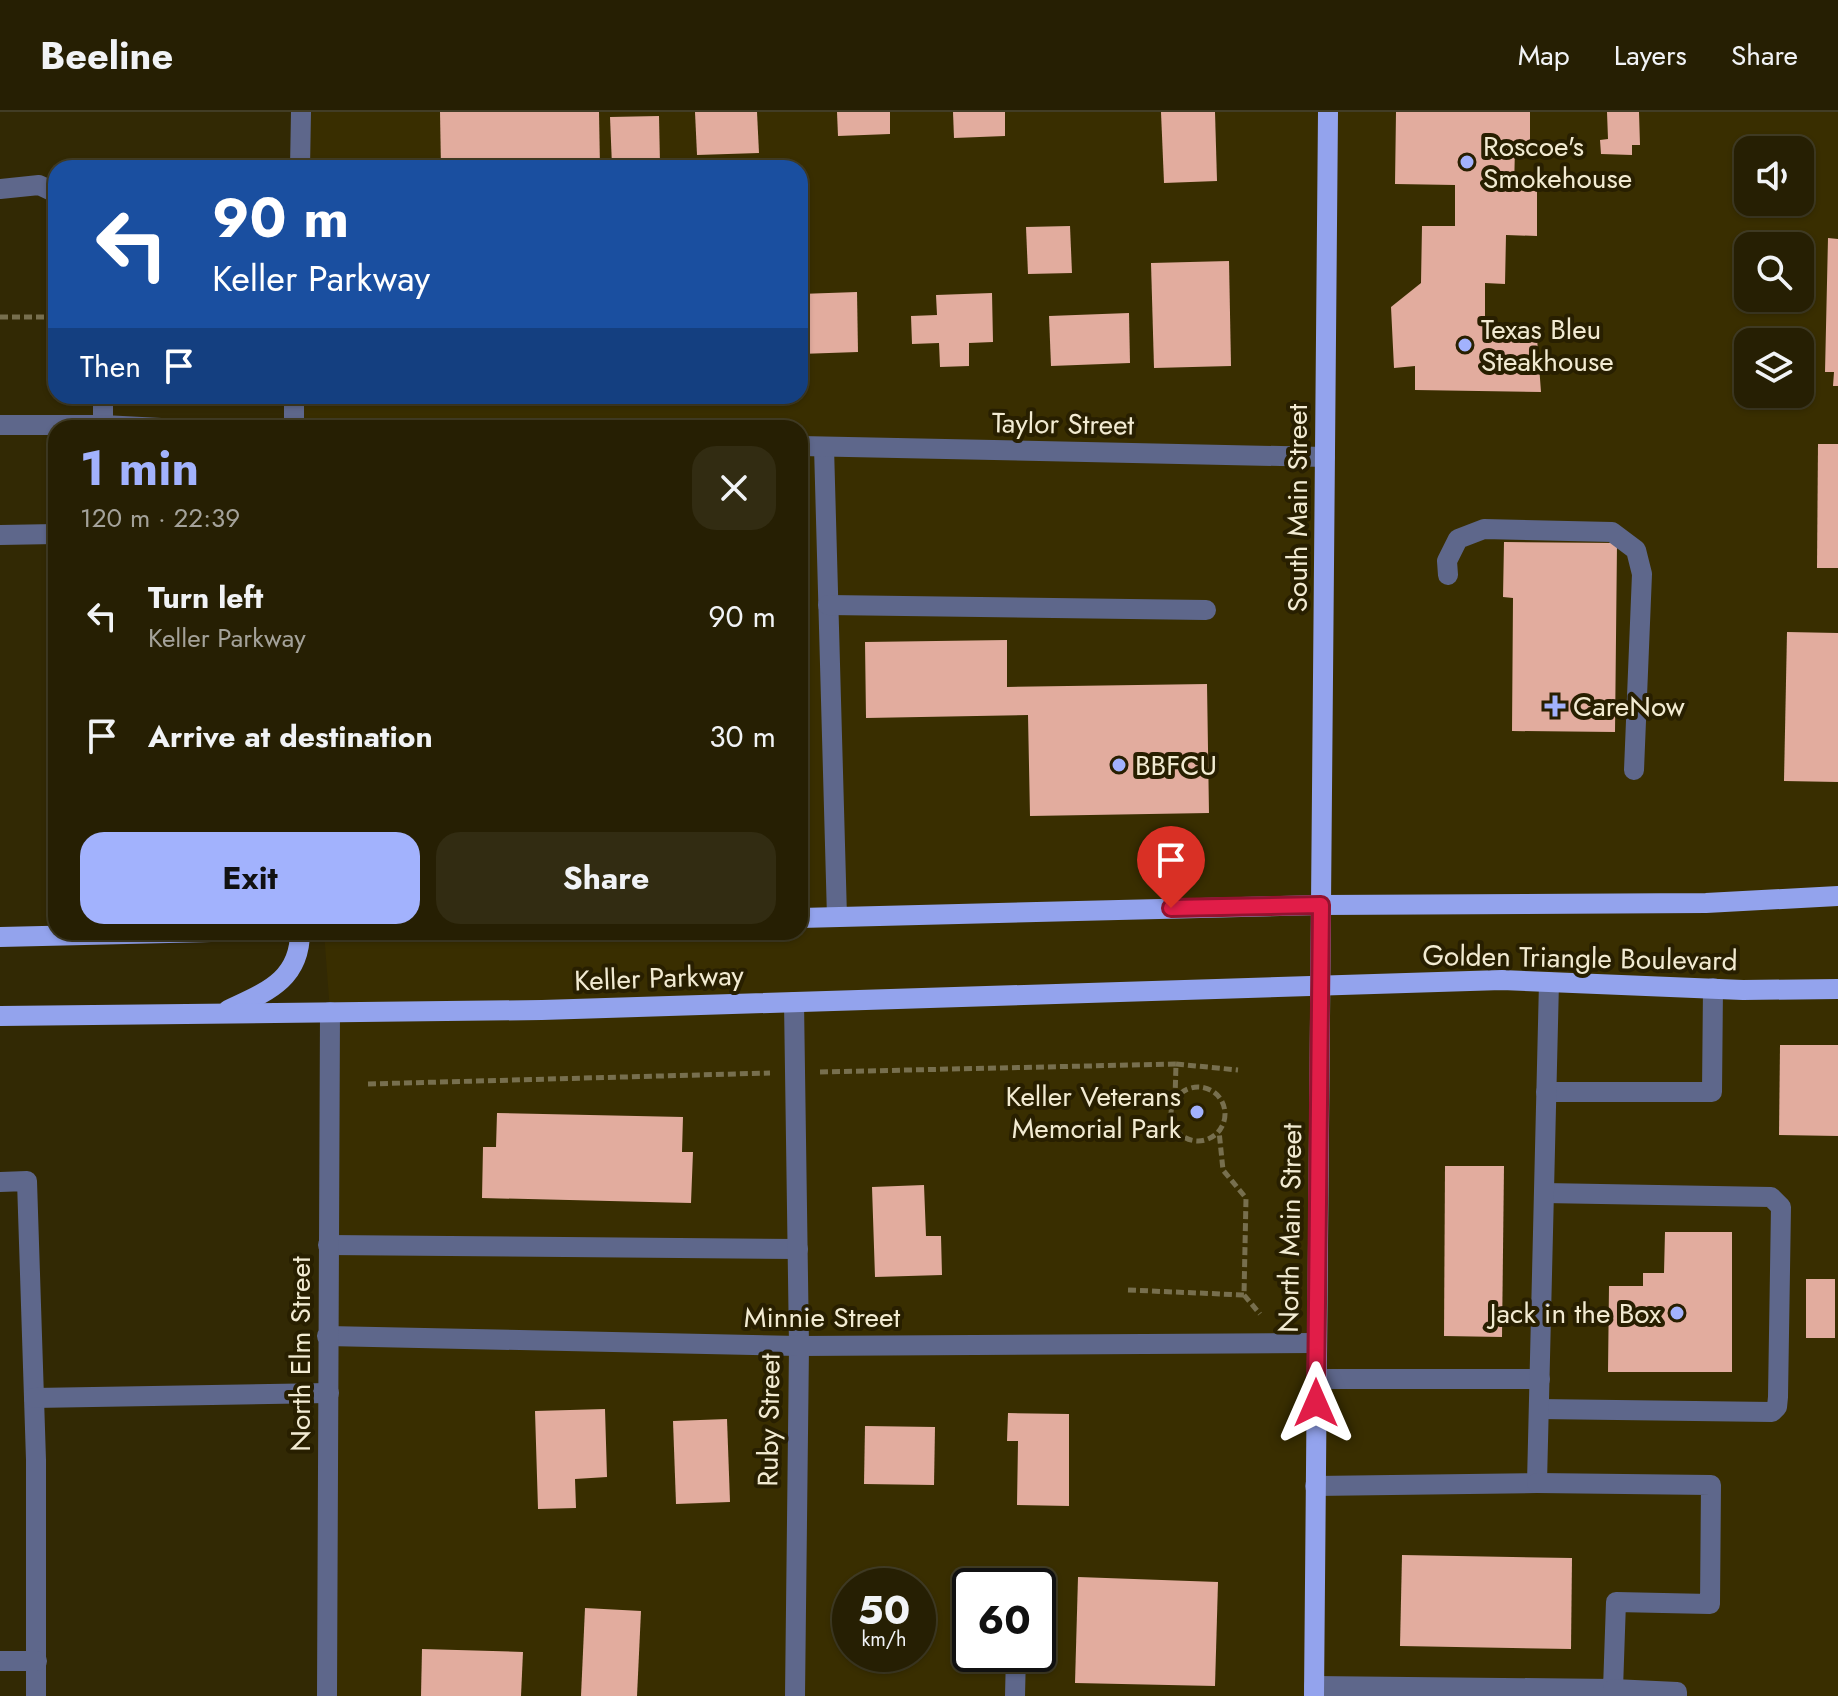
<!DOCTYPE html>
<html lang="en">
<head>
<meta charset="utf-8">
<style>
  body { margin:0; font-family:Jost,sans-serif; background:#322c12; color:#f1f3f6; height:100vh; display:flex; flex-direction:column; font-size:30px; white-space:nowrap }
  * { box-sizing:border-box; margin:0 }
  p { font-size:26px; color:#a4a29a }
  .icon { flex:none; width:44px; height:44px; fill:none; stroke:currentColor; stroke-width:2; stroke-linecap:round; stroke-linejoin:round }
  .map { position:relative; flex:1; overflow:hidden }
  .side { position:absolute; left:48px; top:308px; width:760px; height:520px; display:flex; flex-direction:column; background:#261f03; border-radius:24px; box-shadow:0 2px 6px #0004,0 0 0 2px #423d25 }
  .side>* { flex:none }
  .banner { position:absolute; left:48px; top:48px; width:760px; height:244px; border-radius:24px; box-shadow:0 2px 6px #0004,0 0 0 2px #423d25; background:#1a4fa0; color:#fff; overflow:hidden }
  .buttons { position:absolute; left:1734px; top:24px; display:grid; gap:16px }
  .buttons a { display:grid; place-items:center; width:80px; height:80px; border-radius:16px; background:#261f03; box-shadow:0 2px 6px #0004,0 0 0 2px #423d25; font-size:40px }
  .speed { position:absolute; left:832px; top:1456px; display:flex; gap:16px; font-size:40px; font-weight:700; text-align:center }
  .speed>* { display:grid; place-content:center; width:104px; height:104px; border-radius:50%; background:#261f03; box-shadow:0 2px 6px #0004,0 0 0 2px #423d25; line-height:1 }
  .speed small { font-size:20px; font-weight:400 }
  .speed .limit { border:4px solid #111; border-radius:12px; background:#fff; color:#111 }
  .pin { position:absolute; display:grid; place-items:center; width:68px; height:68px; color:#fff; margin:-82px -34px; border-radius:50% 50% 50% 0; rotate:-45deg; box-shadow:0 0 8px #0007 }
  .pin .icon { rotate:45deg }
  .me { position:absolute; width:88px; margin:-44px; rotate:0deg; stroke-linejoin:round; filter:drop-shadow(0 0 6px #0008) }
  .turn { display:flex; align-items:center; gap:28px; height:168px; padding:0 32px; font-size:36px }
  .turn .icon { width:104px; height:104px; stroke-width:2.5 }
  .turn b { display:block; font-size:56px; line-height:68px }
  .then { display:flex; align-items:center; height:76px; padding:0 32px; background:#0003; gap:16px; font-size:30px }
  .round { display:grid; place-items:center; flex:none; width:84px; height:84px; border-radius:24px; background:#322c12 }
  .summary { display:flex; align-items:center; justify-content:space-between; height:136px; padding:0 32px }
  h1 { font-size:48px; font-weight:700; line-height:60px; color:#a2b2fd }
  .cta { display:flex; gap:16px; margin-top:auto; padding:16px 32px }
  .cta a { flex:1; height:92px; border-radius:24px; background:#a2b2fd; color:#111; font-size:32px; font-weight:700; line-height:92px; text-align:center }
  .cta a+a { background:#322c12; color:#f1f3f6 }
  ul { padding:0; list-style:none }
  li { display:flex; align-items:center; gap:24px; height:120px; padding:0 32px }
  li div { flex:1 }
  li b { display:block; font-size:30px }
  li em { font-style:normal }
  header { display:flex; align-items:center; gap:48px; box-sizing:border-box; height:112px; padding:0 40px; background:#261f03; border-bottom:2px solid #423d25 }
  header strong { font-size:38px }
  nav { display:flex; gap:44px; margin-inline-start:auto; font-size:28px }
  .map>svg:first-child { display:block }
  .built { fill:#392e00; fill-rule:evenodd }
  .building { fill:#e2ac9e }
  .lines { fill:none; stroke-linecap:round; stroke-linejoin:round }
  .path { stroke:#776f4e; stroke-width:5; stroke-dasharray:8 4; stroke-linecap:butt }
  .service { stroke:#5e678b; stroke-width:20 }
  .minor { stroke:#5e678b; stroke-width:20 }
  .tertiary { stroke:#5e678b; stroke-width:20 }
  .primary { stroke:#93a3ed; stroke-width:20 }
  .route-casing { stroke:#92132f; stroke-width:20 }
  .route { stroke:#e11d48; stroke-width:14 }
  .poi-dot { fill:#a2b2fd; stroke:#281f00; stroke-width:3 }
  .labels { text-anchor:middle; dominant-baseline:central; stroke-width:8; stroke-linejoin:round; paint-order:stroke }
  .poi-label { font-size:28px; fill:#f2ebd2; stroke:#281f00; text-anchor:start }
  .street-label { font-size:28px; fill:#f2ebd2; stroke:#281f00 }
</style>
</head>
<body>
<header>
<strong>Beeline</strong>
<nav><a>Map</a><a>Layers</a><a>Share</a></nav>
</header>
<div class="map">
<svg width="1838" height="1584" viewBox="0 0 1838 1584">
  <rect width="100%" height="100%" fill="#322904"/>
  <path class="built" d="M297 0H1838V1584H327L330 900 324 820H800V316H295V284H800V56H297ZM1748 38H1800V90H1748ZM1748 134H1800V186H1748ZM1748 230H1800V282H1748ZM850 1474H918V1542H850ZM970 1474H1038V1542H970Z"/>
  <g class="building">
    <polygon points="440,0 599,0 600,56 441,56"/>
    <polygon points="695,0 757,0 759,41 697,43"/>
    <polygon points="837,0 890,0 890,22 838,24"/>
    <polygon points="953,0 1005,0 1005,24 954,26"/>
    <polygon points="1161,0 1215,0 1217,69 1164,71"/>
    <polygon points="1396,0 1530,0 1530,35 1515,35 1514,78 1537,79 1537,124 1506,123 1505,172 1485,171 1485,212 1536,213 1541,280 1415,278 1415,254 1394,256 1391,195 1421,171 1422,114 1455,114 1455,73 1395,72"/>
    <polygon points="1607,0 1639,0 1640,33 1632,33 1632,43 1601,42 1600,28 1608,27"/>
    <polygon points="659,4 660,52 612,54 610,5"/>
    <polygon points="1070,114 1072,161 1028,162 1026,115"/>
    <polygon points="1828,126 1838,127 1838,274 1833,274 1834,260 1825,260"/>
    <polygon points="1229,149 1231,254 1154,256 1151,151"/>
    <polygon points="857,180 858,240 800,242 800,182"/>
    <polygon points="992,181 993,230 969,231 969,254 940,255 939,231 912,232 911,204 937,203 936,183"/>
    <polygon points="1129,201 1130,251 1051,254 1049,204"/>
    <polygon points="1818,332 1838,332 1838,456 1817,456"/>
    <polygon points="1504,430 1617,431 1615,620 1512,619 1513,486 1503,485"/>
    <polygon points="1787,520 1838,521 1838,670 1784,669"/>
    <polygon points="1007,528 1007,575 1207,572 1209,701 1030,704 1028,603 866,606 865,530"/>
    <polygon points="1780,933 1838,933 1838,1024 1779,1023"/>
    <polygon points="497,1001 683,1005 682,1040 693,1040 691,1091 482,1086 483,1035 496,1035"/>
    <polygon points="1445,1054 1504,1054 1502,1225 1444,1224"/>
    <polygon points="924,1073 926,1124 941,1124 942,1163 875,1165 872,1075"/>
    <polygon points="1665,1120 1732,1120 1732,1260 1608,1260 1609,1174 1643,1174 1643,1161 1664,1161"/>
    <rect x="1806" y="1167" width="29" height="59"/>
    <polygon points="605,1297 607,1365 575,1367 576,1396 538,1397 535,1299"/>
    <polygon points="1008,1301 1069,1302 1069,1394 1017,1393 1018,1329 1007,1329"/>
    <polygon points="727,1307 730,1390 676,1392 673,1309"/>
    <polygon points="865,1314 935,1315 934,1373 864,1372"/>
    <polygon points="1402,1443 1572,1446 1571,1537 1400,1534"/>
    <polygon points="1078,1465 1218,1470 1215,1574 1075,1571"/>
    <polygon points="585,1496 641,1499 637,1584 581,1584"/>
    <polygon points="422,1537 523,1540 521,1584 421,1584"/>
  </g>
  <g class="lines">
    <g class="path">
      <polyline points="0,205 56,205"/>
      <polyline points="1176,952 1238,958"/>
      <polyline points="820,960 1176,952 1175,987"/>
      <polyline points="368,972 770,961"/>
      <circle cx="1198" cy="1002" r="27"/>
      <polyline points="1128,1178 1244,1183 1246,1086 1223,1058 1219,1019"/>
      <polyline points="1244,1183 1260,1202"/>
    </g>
    <g class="service">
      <polyline points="0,77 39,73 56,81"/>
      <polyline points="0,313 103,313 103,284"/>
      <polyline points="103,313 161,316"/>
      <polyline points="824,335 837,805"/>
      <polyline points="0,423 56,422"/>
      <polyline points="1448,463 1447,449 1458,427 1484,417 1612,420 1636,438 1642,462 1634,658"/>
      <polyline points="828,493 1206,498"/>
      <polyline points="1546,980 1712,980 1713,876"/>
      <polyline points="0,1070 27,1069 36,1348 36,1584"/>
      <polyline points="328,1133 798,1137"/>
      <polyline points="1316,1267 1540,1267"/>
      <polyline points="34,1286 329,1281"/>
      <polyline points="1539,1297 1772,1300 1777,1295 1778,1285 1781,1095 1771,1085 1544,1081"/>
      <polyline points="1315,1374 1537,1371 1549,870"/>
      <polyline points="0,1549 37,1549"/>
      <polyline points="1314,1574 1613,1577 1616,1490 1710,1492 1711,1373 1537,1371"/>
      <polyline points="1015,1584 1016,1542"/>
      <polyline points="1613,1584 1613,1577 1677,1580 1677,1584"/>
    </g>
    <g class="minor">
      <polyline points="800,334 1325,345"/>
      <polyline points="794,890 799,1234 795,1584"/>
      <polyline points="327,1224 799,1234 1316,1231"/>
      <polyline points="327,1584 330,900"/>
    </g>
    <g class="tertiary">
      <polyline points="300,56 301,0"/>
      <polyline points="294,316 294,284"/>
    </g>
    <g class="primary">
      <polyline points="800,806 1321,793 1706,791 1838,784"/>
      <polyline points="0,825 211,820"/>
      <path d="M228 898C266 880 300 868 300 820"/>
      <polyline points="0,904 542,898 1502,868 1743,878 1838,877"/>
      <polyline points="1314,1584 1328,0"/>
    </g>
  </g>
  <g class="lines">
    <defs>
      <polyline id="route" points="1171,796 1321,793 1316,1291"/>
    </defs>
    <use href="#route" class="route-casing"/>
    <use href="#route" class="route"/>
  </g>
  <g class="poi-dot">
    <circle cx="1467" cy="50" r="8"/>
    <circle cx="1465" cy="233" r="8"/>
    <path d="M1551 582h8v8h8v8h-8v8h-8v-8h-8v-8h8z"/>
    <circle cx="1119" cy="653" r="8"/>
    <circle cx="1197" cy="1000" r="8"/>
    <circle cx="1677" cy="1201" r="8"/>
  </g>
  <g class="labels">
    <g class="poi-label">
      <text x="1483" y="34">Roscoe's<tspan x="1483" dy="32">Smokehouse</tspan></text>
      <text x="1481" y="217">Texas Bleu<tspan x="1481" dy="32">Steakhouse</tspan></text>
      <text x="1573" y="594">CareNow</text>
      <text x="1135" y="653">BBFCU</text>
      <text x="1181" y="984" text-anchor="end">Keller Veterans<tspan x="1181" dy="32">Memorial Park</tspan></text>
      <text x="1661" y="1201" text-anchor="end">Jack in the Box</text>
    </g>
    <g class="street-label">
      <text transform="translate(1063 312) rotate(1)">Taylor Street</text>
      <text transform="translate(1297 396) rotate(-90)">South Main Street</text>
      <text transform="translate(1580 846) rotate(1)">Golden Triangle Boulevard</text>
      <text transform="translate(659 866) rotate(-2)">Keller Parkway</text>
      <text transform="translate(1290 1116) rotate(-89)">North Main Street</text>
      <text x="822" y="1205">Minnie Street</text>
      <text transform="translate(300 1242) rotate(-90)">North Elm Street</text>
      <text transform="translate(769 1308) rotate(-89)">Ruby Street</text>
    </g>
  </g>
</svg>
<div class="buttons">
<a><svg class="icon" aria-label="sound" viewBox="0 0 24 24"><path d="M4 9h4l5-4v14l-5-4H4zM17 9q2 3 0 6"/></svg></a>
<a><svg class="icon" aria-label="search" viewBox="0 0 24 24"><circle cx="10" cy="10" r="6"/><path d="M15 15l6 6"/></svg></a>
<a><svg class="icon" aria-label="layers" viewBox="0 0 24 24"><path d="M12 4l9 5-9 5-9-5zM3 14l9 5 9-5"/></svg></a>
</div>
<div class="speed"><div>50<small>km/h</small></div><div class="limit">60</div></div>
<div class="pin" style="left:1171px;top:796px;background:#d93025"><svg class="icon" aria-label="arrive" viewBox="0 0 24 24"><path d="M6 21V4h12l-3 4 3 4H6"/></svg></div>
<svg class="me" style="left:1316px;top:1291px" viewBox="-20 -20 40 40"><path d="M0-17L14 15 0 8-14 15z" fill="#e11d48" stroke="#fff" stroke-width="4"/></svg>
<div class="banner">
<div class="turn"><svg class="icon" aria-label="left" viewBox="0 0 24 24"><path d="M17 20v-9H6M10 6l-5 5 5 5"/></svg><div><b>90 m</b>Keller Parkway</div></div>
<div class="then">Then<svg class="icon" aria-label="arrive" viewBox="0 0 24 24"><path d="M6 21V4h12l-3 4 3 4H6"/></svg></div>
</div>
<section class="side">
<div class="summary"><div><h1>1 min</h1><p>120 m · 22:39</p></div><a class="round"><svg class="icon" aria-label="close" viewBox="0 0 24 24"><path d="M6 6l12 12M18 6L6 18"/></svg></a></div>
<ul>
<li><svg class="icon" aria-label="left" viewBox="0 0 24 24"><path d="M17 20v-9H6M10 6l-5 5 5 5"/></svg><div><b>Turn left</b><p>Keller Parkway</p></div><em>90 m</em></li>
<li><svg class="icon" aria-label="arrive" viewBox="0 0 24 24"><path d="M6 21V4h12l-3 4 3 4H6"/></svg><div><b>Arrive at destination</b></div><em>30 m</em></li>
</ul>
<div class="cta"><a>Exit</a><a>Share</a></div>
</section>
</div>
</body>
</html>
